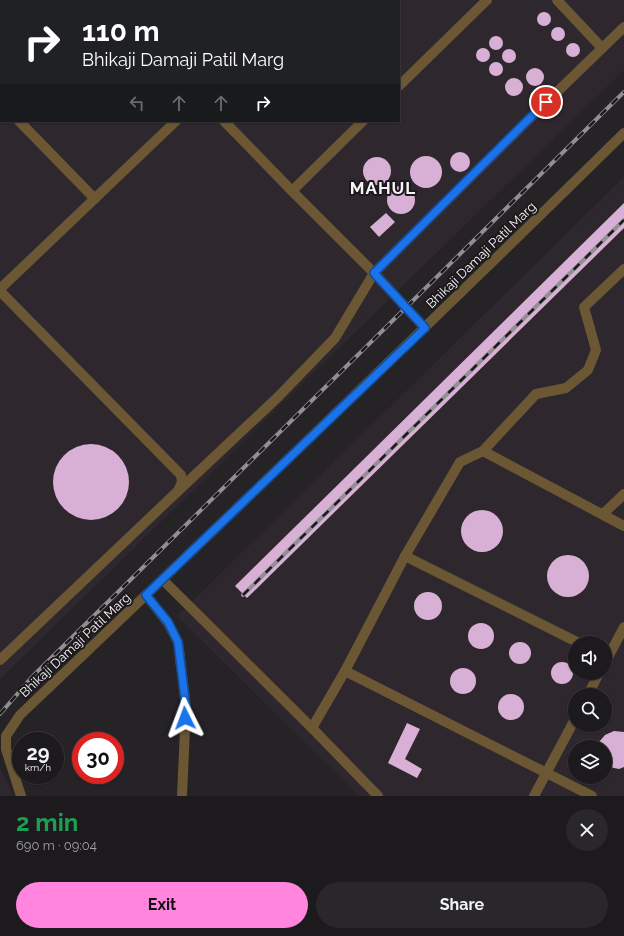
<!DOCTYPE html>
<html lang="en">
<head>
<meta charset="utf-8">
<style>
  body { margin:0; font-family:Raleway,sans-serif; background:#292729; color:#f1f3f6; height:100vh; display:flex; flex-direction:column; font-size:15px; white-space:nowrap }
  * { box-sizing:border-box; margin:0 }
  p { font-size:13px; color:#a0a1a3 }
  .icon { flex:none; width:22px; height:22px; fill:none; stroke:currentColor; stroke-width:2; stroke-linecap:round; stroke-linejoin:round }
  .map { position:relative; height:796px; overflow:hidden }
  .sheet { display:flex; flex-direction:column; background:#1c1a1c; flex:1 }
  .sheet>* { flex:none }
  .top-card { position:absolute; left:0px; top:0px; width:400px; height:122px; box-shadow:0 1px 3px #0004,0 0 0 1px #3a383b; background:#202124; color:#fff; overflow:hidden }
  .tools { position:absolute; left:568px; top:636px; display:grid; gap:8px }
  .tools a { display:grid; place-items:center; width:44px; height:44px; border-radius:50%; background:#1c1a1c; box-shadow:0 1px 3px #0004,0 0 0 1px #3a383b; font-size:20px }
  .speed { position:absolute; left:12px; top:732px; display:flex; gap:8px; font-size:20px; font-weight:700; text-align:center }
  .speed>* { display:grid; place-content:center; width:52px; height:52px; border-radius:50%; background:#1c1a1c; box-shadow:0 1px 3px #0004,0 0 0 1px #3a383b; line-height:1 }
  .speed small { font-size:10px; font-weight:400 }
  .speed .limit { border:6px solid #d22; background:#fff; color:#111 }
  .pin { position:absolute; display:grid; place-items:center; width:34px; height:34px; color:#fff; margin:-17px; border:2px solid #fff; border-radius:50%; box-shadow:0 1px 4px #0007 }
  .me { position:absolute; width:44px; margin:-22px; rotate:357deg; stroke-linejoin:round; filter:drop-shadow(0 0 3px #0008) }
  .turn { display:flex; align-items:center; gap:14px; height:84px; padding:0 16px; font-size:18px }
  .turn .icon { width:52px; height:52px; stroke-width:2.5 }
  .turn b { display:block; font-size:28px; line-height:34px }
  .lanes { display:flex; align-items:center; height:38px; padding:0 16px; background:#0003; justify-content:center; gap:20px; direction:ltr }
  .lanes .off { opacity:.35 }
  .round { display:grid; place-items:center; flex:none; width:42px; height:42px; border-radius:21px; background:#292729 }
  .summary { display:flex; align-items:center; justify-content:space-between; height:68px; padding:0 16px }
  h1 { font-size:24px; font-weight:700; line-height:30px; color:#1e9e55 }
  .action { display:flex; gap:8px; margin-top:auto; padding:8px 16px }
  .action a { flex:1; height:46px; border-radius:24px; background:#ff85df; color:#111; font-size:16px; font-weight:700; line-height:46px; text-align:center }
  .action a+a { background:#292729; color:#f1f3f6 }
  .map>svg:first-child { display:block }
  .built { fill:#2f272e; fill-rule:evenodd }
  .building { fill:#d9b0d5 }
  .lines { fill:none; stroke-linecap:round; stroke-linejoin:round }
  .minor { stroke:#6b5734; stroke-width:10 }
  .rail-casing { stroke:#918f91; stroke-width:4 }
  .rail { stroke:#1c191c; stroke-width:2.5; stroke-dasharray:8; stroke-linecap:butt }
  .route-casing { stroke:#114b97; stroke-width:10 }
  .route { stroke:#1a73e8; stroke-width:7 }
  .labels { text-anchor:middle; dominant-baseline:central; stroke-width:4; stroke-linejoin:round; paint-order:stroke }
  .street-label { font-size:13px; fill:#f5f3f5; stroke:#1c191c }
  .district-label { font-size:17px; font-weight:bold; letter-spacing:1px; fill:#f5f3f5; stroke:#1c191c }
</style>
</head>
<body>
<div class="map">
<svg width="624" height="796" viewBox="0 0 624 796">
  <rect width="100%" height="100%" fill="#252325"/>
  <g class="built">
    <path d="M0 0H624V70L0 679ZM1 1H399V121H1Z"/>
    <path d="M624 177V796H359L177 616ZM575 643H605V673H575ZM575 695H605V725H575ZM575 747H605V777H575Z"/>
    <polygon points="0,768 14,796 0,796"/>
  </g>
  <g class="building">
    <circle cx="544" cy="19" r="7"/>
    <circle cx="558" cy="34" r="7"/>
    <circle cx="496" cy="43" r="7"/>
    <circle cx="573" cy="50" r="7"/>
    <circle cx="483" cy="55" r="7"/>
    <circle cx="509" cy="56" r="7"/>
    <circle cx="496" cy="69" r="7"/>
    <circle cx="535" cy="77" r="9"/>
    <circle cx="514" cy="87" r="9"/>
    <circle cx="460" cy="162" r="10"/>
    <circle cx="426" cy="172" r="16"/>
    <circle cx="377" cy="171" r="14"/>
    <circle cx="401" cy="200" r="14"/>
    <polygon points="624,203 624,228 247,598 235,586"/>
    <polygon points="386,213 395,222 379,237 370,227"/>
    <circle cx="91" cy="482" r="38"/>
    <circle cx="482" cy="531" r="21"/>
    <circle cx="568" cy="576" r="21"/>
    <circle cx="428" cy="606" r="14"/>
    <circle cx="481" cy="636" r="13"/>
    <circle cx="520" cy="653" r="11"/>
    <circle cx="562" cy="673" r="11"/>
    <circle cx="463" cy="681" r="13"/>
    <circle cx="511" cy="707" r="13"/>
    <polygon points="407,723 420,729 405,759 422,769 417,778 388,763"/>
    <polygon points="614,731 624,732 624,767 619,769 614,768 605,765 605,747 598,747 599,742 605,735"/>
  </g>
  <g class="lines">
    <g class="minor">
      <polyline points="107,0 108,1"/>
      <polyline points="557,0 602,48"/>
      <polyline points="241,1 242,0"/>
      <polyline points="296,1 297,0"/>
      <polyline points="399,86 487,0"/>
      <polyline points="0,102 1,103"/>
      <polyline points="19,121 95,199"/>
      <polyline points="224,121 292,191 363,121"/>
      <polyline points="292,191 374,273 425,328"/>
      <polyline points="0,289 176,121"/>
      <polyline points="0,291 181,475 182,482 178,491 0,660"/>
      <polyline points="483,451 624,526"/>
      <polyline points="178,491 278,397 335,338 374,273 524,124 624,27"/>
      <polyline points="603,514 624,494"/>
      <polyline points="405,556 579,643"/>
      <polyline points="163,580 312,728 378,796"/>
      <polyline points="146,595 168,623 178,642 186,707 182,796"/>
      <polyline points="605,663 624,627"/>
      <polyline points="345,671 592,796"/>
      <polyline points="588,695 599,673"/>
      <polyline points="312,728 345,671 405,556 460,462 483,451 536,394 566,388 588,370 596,350 584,307 624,269"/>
      <path d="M21 796 6 749V736L20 715C223 522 425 329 624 133"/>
      <polyline points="534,796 575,719"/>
    </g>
    <defs>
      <g id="rail">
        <polyline points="243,595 624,220"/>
        <polyline points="0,714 32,677 624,92"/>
      </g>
    </defs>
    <use href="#rail" class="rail-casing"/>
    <use href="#rail" class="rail"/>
  </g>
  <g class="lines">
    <defs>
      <polyline id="route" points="185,718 186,707 178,642 168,622 146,595 425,328 374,273 546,102"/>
    </defs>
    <use href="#route" class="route-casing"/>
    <use href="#route" class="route"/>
  </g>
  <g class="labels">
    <g class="street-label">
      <text transform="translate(481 255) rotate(-44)">Bhikaji Damaji Patil Marg</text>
      <text transform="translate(75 645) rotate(-43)">Bhikaji Damaji Patil Marg</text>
    </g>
    <g class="district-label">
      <text x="383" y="188">MAHUL</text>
    </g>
  </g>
</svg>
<div class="tools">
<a><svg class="icon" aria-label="sound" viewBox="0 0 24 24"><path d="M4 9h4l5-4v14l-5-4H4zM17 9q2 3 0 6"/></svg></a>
<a><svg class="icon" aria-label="search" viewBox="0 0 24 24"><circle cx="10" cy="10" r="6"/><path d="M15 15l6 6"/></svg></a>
<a><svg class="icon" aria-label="layers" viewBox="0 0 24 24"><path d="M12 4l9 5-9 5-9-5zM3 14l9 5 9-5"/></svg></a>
</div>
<div class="speed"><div>29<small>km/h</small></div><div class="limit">30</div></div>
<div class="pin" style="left:546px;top:102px;background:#d93025"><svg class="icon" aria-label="arrive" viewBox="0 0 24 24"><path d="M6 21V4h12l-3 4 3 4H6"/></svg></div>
<svg class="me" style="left:185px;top:718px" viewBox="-20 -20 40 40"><path d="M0-17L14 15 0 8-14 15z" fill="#1a73e8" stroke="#fff" stroke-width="4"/></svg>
<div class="top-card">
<div class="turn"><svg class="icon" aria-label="right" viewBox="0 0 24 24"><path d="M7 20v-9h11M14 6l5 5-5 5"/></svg><div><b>110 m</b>Bhikaji Damaji Patil Marg</div></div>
<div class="lanes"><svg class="icon off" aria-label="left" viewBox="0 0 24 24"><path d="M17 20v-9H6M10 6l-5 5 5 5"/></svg><svg class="icon off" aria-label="ahead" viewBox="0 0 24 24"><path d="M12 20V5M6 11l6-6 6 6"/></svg><svg class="icon off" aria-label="ahead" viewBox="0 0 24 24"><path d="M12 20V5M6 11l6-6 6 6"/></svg><svg class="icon" aria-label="right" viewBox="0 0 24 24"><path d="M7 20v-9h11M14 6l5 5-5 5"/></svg></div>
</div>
</div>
<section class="sheet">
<div class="summary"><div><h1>2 min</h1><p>690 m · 09:04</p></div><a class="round"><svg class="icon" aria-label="close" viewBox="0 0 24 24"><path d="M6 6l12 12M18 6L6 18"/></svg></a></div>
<div class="action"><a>Exit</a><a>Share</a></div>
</section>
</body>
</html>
